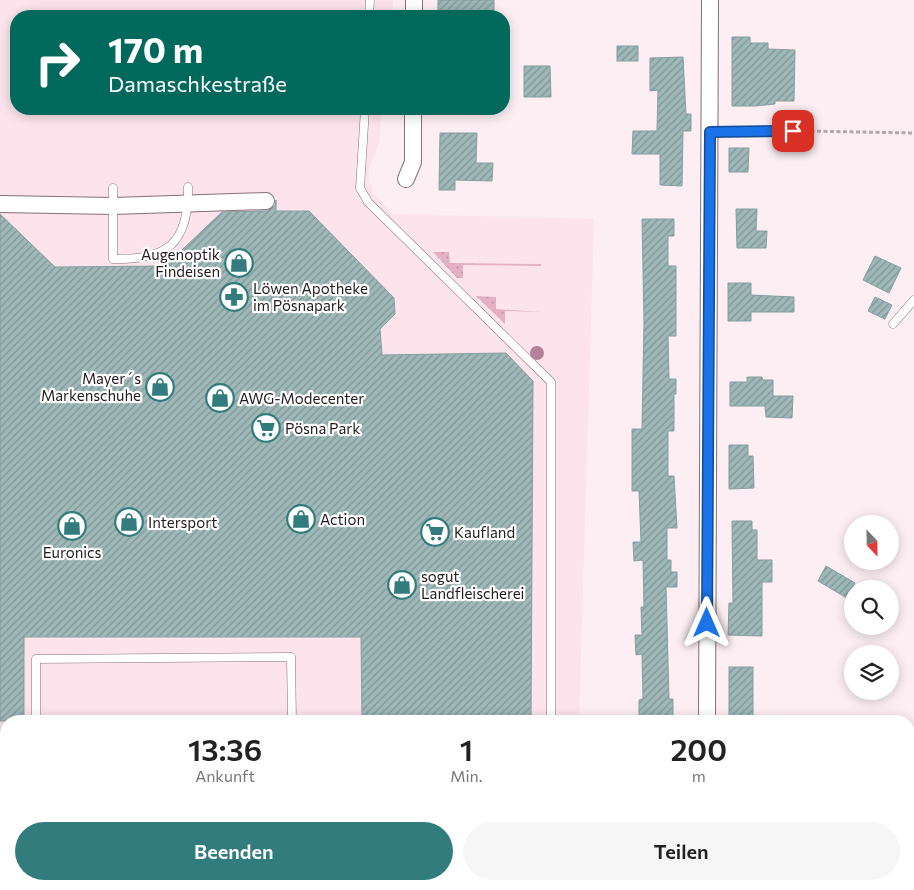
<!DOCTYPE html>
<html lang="de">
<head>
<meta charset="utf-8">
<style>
  body { margin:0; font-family:Commissioner,sans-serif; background:#f6f6f6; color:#222; height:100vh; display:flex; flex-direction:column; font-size:19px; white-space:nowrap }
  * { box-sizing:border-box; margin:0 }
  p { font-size:16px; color:#767676 }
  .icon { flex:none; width:28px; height:28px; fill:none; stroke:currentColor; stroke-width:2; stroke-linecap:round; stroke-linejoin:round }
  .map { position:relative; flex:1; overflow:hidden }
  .panel { position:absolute; left:0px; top:715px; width:915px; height:175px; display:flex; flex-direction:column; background:#fff; border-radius:20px 20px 0 0; box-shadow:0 2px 12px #0003 }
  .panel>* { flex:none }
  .top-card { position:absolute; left:10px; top:10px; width:500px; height:105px; border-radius:20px; box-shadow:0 2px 12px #0003; background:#00695c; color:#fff; overflow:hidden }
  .needle { width:32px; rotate:158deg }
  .controls { position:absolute; left:844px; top:515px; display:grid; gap:10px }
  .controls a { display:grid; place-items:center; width:55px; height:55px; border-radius:50%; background:#fff; box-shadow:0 2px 12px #0003; font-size:25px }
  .pin { position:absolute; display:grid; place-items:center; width:42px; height:42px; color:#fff; margin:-21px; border-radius:10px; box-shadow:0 2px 8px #0006 }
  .me { position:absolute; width:55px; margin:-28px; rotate:0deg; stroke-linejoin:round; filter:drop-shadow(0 0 4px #0008) }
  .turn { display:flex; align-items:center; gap:18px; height:105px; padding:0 15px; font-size:22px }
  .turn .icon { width:65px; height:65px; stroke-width:2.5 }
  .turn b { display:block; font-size:35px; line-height:42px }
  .eta { display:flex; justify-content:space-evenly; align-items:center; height:85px; text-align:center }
  .eta b { font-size:30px; font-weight:600; line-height:35px }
  .action { display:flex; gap:10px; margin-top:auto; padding:10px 15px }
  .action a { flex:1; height:58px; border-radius:30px; background:#337c7d; color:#fff; font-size:20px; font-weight:600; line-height:58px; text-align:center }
  .action a+a { background:#f6f6f6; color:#222 }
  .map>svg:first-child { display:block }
  .built { fill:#fce3ec }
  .green { fill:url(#green-dots) }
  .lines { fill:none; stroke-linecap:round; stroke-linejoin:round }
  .stream { stroke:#c3829b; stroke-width:5.5 }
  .building { fill:url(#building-hatch); stroke:#859e9e }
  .lane-casing { stroke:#847077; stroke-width:9 }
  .street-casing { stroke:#847077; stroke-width:18 }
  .secondary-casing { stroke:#847077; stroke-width:24 }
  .path { stroke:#b3a7ab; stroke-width:3; stroke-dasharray:4 2.5; stroke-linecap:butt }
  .lane { stroke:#fff; stroke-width:8 }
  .street { stroke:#fff; stroke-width:16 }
  .secondary { stroke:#fff; stroke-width:22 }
  .tree { fill:#b38298 }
  .route-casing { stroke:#114b97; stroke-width:12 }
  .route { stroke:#1a73e8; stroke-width:9 }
  .labels { text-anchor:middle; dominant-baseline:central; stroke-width:4.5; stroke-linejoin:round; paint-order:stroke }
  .poi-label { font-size:15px; fill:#231b1e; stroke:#fff; text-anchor:start }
</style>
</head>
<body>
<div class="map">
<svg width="914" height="890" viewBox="0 0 914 890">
  <defs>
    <pattern id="green-dots" width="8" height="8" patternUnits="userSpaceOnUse" patternTransform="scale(1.25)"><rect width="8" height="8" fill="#e4b0c4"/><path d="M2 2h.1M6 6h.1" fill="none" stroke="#c397a8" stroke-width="1.8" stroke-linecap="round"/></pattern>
    <pattern id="building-hatch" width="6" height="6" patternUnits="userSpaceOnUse" patternTransform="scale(1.25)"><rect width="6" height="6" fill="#9fb8b8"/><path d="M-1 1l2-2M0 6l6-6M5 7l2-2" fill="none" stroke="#819595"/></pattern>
  </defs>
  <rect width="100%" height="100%" fill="#fceef3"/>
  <g class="built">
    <polygon points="0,0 393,0 392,16 16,16 16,109 382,109 379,143 369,170 369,181 375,195 393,214 594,219 579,721 6,721 6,783 0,782"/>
    <polygon points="381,884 584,884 585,890 401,890"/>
  </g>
  <g class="green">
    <polygon points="433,252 449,252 450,263 541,264 541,266 463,265 463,278 457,278"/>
    <polygon points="476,296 496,297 496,309 541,312 505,311 505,324"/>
    <polygon points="584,884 694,884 694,890 585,890"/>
  </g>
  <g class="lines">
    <g class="stream">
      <polyline points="0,832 6,832"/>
      <polyline points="242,884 265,890"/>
    </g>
  </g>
  <g class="building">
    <rect x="438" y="0" width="56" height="16"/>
    <polygon points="732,37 750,37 750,43 768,43 768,49 795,50 794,101 775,101 775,104 755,106 732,106"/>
    <rect x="617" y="46" width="21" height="15"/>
    <polygon points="683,57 686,114 691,114 691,131 683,131 682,186 660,185 660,154 632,154 633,131 657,131 658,90 650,91 650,58"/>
    <polygon points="524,66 550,66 551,97 524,97"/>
    <polygon points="440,133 477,133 476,163 493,163 492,181 455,180 455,190 439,190"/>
    <polygon points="729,148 749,148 748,172 729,172"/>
    <polygon points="276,200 276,211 309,211 394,298 395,314 380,329 382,355 506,353 533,381 531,721 362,721 361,637 24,637 24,721 0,721 0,214 55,267 165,266 222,212 267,211 275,206"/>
    <polygon points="736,209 757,209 756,231 767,231 766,248 737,248"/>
    <polygon points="642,219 674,219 674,236 668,236 668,266 676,266 676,336 668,336 669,379 676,379 676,394 674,394 674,431 668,431 668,476 674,476 677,528 667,528 667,560 671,560 671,572 677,572 677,587 666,587 669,699 673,699 673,721 639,721 639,700 643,699 642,654 636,655 635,635 642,635 641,607 644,607 643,560 634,561 633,542 641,542 639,491 632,491 632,429 642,429 644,322"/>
    <polygon points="875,256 901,268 889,293 863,280"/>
    <polygon points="728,283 751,283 751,295 794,297 794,312 751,312 751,321 728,321"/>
    <polygon points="875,297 892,305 885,319 868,311"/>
    <polygon points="747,377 762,377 763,380 773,380 773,396 793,396 792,418 766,417 765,406 730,406 730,382 747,382"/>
    <polygon points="729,445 748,445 748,456 753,456 754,488 729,489"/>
    <polygon points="732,521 752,521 752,530 757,530 757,560 772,560 772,582 762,582 762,636 728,635 729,603 733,603"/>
    <polygon points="826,566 855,583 847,598 818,581"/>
    <rect x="729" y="667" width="24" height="54"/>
  </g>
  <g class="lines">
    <defs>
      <g id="lane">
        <polyline points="369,16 370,0"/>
        <polyline points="365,109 360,188 368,202 551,382 551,721"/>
        <polyline points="710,132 793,131"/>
        <path d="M113 188V259C167 260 189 244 188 187"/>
        <polyline points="893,324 914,300"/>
        <polyline points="36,721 36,659 291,657 292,721"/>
        <polyline points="0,756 6,757"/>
        <polyline points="0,818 6,818"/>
        <polyline points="318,884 334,890"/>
        <polyline points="451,884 462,890"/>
        <polyline points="576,884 576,890"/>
      </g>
      <g id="street">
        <polyline points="414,16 414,0"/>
        <polyline points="406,179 413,162 413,109"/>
        <polyline points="0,204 113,206 266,201"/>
        <polyline points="707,721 710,0"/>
        <polyline points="706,890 706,884"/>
      </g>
      <g id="secondary">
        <polyline points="909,831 914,818"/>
        <polyline points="892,890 894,884"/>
      </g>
    </defs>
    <use href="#lane" class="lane-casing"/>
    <use href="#street" class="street-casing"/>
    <use href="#secondary" class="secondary-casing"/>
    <polyline class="path" points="804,131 914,133"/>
    <use href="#lane" class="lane"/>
    <use href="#street" class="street"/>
    <use href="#secondary" class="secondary"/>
  </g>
  <circle class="tree" cx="537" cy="353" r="7"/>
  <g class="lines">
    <defs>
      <polyline id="route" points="707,623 710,132 793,131"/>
    </defs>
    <use href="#route" class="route-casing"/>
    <use href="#route" class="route"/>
  </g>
  <defs>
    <symbol id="shop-ring" viewBox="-11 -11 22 22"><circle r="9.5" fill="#fff" stroke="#337c7d" stroke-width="1.5"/><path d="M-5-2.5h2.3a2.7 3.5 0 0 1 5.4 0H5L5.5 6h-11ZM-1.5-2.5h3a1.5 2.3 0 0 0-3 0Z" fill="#337c7d"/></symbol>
    <symbol id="pharmacy-ring" viewBox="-11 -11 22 22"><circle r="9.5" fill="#fff" stroke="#337c7d" stroke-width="1.5"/><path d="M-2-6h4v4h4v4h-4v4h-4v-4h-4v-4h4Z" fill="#337c7d"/></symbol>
    <symbol id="supermarket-ring" viewBox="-11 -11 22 22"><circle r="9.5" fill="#fff" stroke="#337c7d" stroke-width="1.5"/><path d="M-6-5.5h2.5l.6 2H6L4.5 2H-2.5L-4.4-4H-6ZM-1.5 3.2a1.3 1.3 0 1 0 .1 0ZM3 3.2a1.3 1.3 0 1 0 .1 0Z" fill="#337c7d"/></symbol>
  </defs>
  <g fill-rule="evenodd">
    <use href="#shop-ring" x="223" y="247" width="32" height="32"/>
    <use href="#pharmacy-ring" x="218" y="281" width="32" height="32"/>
    <use href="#shop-ring" x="144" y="371" width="32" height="32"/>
    <use href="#shop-ring" x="204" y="382" width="32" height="32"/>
    <use href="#supermarket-ring" x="250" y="412" width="32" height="32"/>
    <use href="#shop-ring" x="285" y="503" width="32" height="32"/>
    <use href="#shop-ring" x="113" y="506" width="32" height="32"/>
    <use href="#shop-ring" x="56" y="510" width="32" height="32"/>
    <use href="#supermarket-ring" x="419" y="516" width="32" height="32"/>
    <use href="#shop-ring" x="386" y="569" width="32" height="32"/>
  </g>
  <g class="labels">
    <g class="poi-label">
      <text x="220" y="254" text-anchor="end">Augenoptik<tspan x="220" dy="17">Findeisen</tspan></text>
      <text x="253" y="288">Löwen Apotheke<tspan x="253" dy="17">im Pösnapark</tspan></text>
      <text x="141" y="378" text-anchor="end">Mayer´s<tspan x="141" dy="17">Markenschuhe</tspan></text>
      <text x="239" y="398">AWG-Modecenter</text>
      <text x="285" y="428">Pösna Park</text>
      <text x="320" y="519">Action</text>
      <text x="148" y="522">Intersport</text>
      <text x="454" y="532">Kaufland</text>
      <text x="72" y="552" text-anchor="middle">Euronics</text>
      <text x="421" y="576">sogut<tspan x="421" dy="17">Landfleischerei</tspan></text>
    </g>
  </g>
</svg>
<div class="controls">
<a><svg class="needle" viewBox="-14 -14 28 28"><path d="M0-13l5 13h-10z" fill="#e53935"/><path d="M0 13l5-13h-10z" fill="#767676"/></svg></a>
<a><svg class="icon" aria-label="search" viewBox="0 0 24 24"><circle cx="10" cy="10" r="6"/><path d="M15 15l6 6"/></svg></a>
<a><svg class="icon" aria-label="layers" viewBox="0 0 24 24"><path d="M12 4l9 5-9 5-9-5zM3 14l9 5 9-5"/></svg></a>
</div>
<div class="pin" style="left:793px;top:131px;background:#d93025"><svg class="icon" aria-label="arrive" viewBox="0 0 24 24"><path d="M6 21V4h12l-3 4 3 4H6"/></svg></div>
<svg class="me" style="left:707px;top:623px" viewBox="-20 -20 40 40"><path d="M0-17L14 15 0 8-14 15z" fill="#1a73e8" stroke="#fff" stroke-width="4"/></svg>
<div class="top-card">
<div class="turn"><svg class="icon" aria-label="right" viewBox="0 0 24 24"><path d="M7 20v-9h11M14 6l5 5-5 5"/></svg><div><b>170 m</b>Damaschkestraße</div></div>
</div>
<section class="panel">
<div class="eta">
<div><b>13:36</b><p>Ankunft</p></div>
<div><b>1</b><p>Min.</p></div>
<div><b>200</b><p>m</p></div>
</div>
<div class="action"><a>Beenden</a><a>Teilen</a></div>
</section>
</div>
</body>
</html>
